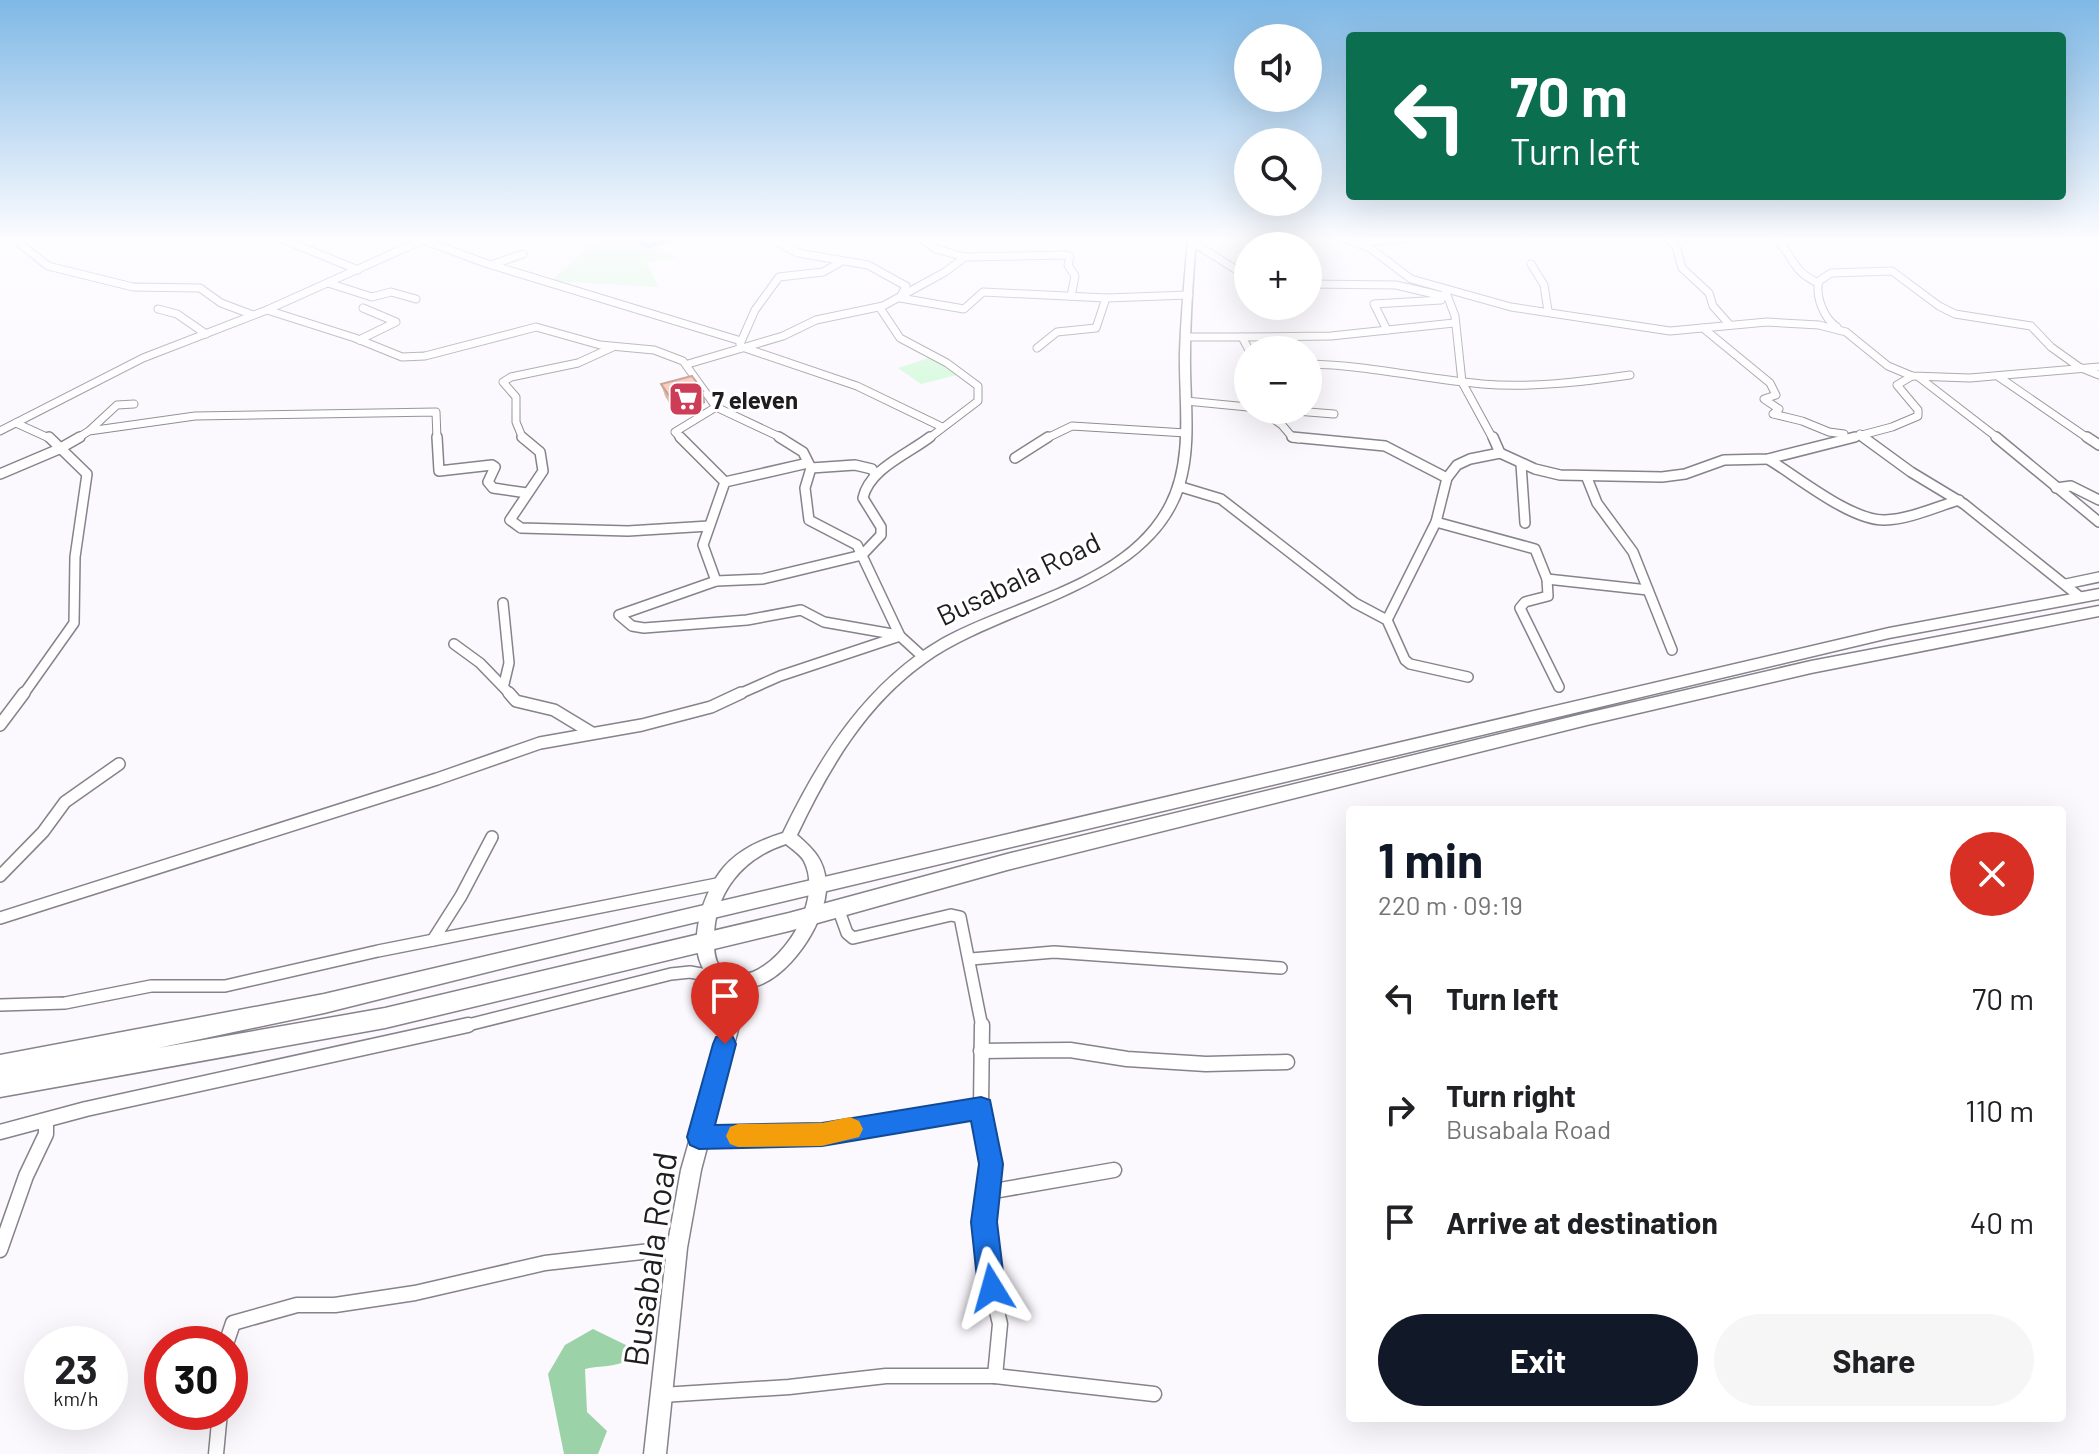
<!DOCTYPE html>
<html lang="en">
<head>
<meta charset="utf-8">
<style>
  body { margin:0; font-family:Barlow,sans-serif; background:#f6f6f6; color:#202124; height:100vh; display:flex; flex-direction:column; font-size:30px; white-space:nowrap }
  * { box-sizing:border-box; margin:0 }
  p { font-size:26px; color:#757577 }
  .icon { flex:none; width:44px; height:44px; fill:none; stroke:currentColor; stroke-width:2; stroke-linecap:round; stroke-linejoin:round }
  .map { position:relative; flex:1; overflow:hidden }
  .drawer { position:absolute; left:1346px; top:806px; width:720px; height:616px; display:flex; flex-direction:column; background:#fff; border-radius:8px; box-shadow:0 8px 32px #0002 }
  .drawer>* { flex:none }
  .hud { position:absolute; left:1346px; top:32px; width:720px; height:168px; border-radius:8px; box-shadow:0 8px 32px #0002; background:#0b6e4f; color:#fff; overflow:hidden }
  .buttons { position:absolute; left:1234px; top:24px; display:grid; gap:16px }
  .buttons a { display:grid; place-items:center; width:88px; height:88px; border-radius:50%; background:#fff; box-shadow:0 8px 32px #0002; font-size:40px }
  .speed { position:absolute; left:24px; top:1326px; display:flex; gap:16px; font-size:40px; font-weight:700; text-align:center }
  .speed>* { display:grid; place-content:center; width:104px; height:104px; border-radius:50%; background:#fff; box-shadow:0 8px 32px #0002; line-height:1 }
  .speed small { font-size:20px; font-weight:400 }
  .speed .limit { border:12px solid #d22; background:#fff; color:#111 }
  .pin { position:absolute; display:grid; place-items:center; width:68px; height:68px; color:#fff; margin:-82px -34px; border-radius:50% 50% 50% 0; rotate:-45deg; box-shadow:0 0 8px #0007 }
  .pin .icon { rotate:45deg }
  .me { position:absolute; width:88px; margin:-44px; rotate:352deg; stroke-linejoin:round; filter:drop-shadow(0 0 6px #0008) }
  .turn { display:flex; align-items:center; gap:28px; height:168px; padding:0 32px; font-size:36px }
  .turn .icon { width:104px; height:104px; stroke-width:2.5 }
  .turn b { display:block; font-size:56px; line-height:68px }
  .round { display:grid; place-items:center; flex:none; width:84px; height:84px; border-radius:42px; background:#f6f6f6 }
  .summary { display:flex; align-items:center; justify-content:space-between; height:136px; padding:0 32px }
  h1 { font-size:48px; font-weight:700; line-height:60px; color:#111827 }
  .action { display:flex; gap:16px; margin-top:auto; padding:16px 32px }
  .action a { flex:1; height:92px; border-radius:48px; background:#111827; color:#fff; font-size:32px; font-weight:700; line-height:92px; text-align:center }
  .action a+a { background:#f6f6f6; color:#202124 }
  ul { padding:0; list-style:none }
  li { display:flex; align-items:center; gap:24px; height:112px; padding:0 32px }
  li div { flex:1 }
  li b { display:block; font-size:30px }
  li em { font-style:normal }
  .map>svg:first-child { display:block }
  .green { fill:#cdf9d5 }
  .forest { fill:#9cd2a7 }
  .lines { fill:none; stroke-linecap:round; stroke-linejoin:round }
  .canal { fill:#82bfe4; fill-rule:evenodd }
  .street-far3-casing { stroke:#87828b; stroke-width:9 }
  .street-far2-casing { stroke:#87828b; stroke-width:12 }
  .street-far1-casing { stroke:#87828b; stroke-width:14 }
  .street-casing { stroke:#87828b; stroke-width:17 }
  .secondary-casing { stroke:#87828b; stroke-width:3 }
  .highway-casing { stroke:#87828b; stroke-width:3 }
  .street-far3 { stroke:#fff; stroke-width:7 }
  .street-far2 { stroke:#fff; stroke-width:9 }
  .street-far1 { stroke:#fff; stroke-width:11 }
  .street { stroke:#fff; stroke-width:14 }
  .secondary { fill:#fff; fill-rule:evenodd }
  .highway { fill:#fff; fill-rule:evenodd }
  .wall { fill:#d9a18d }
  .shaded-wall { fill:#b08373 }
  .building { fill:#fcbba4; stroke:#b08373; stroke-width:2 }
  .route { fill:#1a73e8; stroke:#114b97; stroke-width:2 }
  .slow { fill:#f59e0b }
  .labels { text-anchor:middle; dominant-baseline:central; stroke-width:6; stroke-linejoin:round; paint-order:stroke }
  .far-poi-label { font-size:24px; font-weight:bold; fill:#1f1d20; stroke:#fff; text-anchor:start }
  .street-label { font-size:28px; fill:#1f1d20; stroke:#fff }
  .near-street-label { font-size:34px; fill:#1f1d20; stroke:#fff }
</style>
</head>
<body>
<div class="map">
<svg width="2099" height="1454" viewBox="0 0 2099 1454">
  <rect width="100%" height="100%" fill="#fbf8fe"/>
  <g class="green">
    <polygon points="598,238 626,238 679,257 646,263 659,287 551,281"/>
    <polygon points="932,357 957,375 921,384 898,368"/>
  </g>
  <path class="forest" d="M593 1329 628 1346 630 1359C615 1368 601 1365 585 1369L587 1412 607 1431 598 1454H564L548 1374 565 1345Z"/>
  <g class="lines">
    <polygon class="canal" points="626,238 637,238 649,244 668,238 682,238 648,249"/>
    <defs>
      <g id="street-far3">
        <polyline points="13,238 48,266 133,287 200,288 221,303 253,315"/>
        <polyline points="280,238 358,270"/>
        <polyline points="768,238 798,253 868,265 906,286 900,298 964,309 983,292 1106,298 1189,295"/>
        <polyline points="1338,238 1378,241 1409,238"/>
        <polyline points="1669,238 1677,249 1682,268 1709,293 1713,306 1729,324"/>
        <path d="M1775 238C1795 256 1789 269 1818 283"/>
        <polyline points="423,240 485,263 741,341"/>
        <polyline points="1351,241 1370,248 1411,279 1511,307 1670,331 1767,322 1819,325 1846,332 1888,366 1912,376 1970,378 2099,367"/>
        <polyline points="1192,242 1248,277"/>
        <polyline points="965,257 1067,255 1070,257 1068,265 1075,276 1071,296"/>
        <polyline points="1531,264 1544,285 1548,311"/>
        <polyline points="491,265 523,254"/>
        <polyline points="328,283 372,297 391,292 416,299"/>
        <polyline points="1308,284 1396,285 1447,297"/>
        <polyline points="1445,290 1455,316 1462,382 1493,439"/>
        <polyline points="880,308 900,338 947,363 978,386 978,401 928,439"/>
        <polyline points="158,309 177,314 206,334"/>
        <polyline points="267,310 355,338 402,357 425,356 536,327 600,345 654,350 683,361 716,407 784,439"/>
        <path d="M1837 327C1824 319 1815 296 1819 281L1831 273 1892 271 1939 306 1955 314 2031 326 2051 347 2079 367 2099 375"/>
        <polyline points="1703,328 1770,383 1776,395 1764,399 1779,409 1773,414 1802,421 1829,432 1844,434"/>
        <polyline points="1387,330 1374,304 1441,300"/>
        <polyline points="1186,337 1242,337 1249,350"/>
        <polyline points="1242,337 1331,336 1454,323"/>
        <polyline points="359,340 396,322 363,308"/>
        <polyline points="740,344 755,310 779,277 823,272 839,263"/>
        <polyline points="742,347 857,386 942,427"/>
        <polyline points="1037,348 1057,332 1096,328 1106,298"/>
        <polyline points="688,364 783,336 816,320 883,306 945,272 965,257 936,249 921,238"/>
        <path d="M1309 364C1367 365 1424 379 1482 384 1531 388 1581 382 1630 375"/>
        <polyline points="1999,377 2089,439"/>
        <polyline points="1920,378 1999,439"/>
        <polyline points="1186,401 1248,407"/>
        <polyline points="1261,410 1282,425 1293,438 1299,439"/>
        <polyline points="1283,410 1334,414"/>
        <polyline points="16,423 51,439"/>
        <polyline points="90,430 117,405 134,404"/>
        <polyline points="0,431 143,358 267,310 427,238"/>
        <polyline points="1860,434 1866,439"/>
        <polyline points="76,439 89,431 195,416 436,412 437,439"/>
        <polyline points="523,439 516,422 516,397 503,382 511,377 578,363 613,347"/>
        <polyline points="682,439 675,432 716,407"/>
        <polyline points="1045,439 1072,426 1186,433"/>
        <polyline points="1847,439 1892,427 1918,416 1918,410 1897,385 1912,376"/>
      </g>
      <g id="street-far2">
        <polyline points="437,437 439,471 492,465 495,467 488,482 493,488 527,493"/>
        <polyline points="522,437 540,452 543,471 510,520 521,528 628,531 709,526"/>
        <polyline points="680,437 725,482"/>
        <polyline points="779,437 803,452 811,468 805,488 809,520 857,545 900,636"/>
        <polyline points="1292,437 1385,446 1447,478"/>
        <polyline points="1493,437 1500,453"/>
        <polyline points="1863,437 1911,472 1964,504 2080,597"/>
        <polyline points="1996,437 2099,522"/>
        <polyline points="2087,437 2099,445"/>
        <polyline points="1015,458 1048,437"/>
        <path d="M1768 459C1798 477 1851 521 1885 520 1910 519 1936 507 1959 500"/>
        <polyline points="1521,464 1525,523"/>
        <polyline points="811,468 855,465 872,469 875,474"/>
        <polyline points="0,474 59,449 80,437"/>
        <polyline points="1587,478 1597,503 1633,552 1672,650"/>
        <polyline points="1178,486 1221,499 1355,603 1387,620 1405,660 1410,664 1468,677"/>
        <polyline points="2056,488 2071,486 2099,500"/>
        <polyline points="1436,522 1535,549 1547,579 1548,596 1525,602 1520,608 1559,687"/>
        <polyline points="1547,579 1648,590"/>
        <polyline points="716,581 703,545 725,482 808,463"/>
        <polyline points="2066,584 2099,577"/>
        <polyline points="503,603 509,663 504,684"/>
        <polyline points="1387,620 1436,522 1447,478 1457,465 1470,459 1500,453 1535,469 1560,475 1662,477 1685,474 1724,460 1768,459 1855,437"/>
        <path d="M898 635 824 622 801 610 747 620 644 628 632 626 619 615 716 581 763 579 862 555 881 535V527L863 498C869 469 908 454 930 437"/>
        <polyline points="454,644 480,663 511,695"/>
        <polyline points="23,695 74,623 75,557 87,474 49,437"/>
        <polyline points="737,695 780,676 900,636 923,657"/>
      </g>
      <g id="street-far1">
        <polyline points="509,693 516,701 554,710 592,733"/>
        <polyline points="0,725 24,693"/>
        <polyline points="0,876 43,832 65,802 119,764"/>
        <polyline points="838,908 847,933 853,938 951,915 960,917 982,1027"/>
        <polyline points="0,918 437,779 540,743 642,725 711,707 741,693"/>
        <polyline points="433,940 461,896 492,837"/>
        <polyline points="971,959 1054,952 1281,968"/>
        <polyline points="0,1005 65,1003 151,986 225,986 378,951 722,883"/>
        <polyline points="460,1027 671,974 690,972 718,977"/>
      </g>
      <g id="street">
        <polyline points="982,1025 981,1108 991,1164 984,1222 989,1277 1000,1324 995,1376"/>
        <polyline points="981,1051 1070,1050 1127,1059 1206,1064 1287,1062"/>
        <polyline points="0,1132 86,1109 468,1025"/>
        <polyline points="699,1137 822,1134 981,1108"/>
        <polyline points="988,1192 1114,1170"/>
        <polyline points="0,1250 26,1176 46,1134 46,1122"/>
        <polyline points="226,1344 233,1323 297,1305 335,1305 415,1293 545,1263 677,1248"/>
        <polyline points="662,1395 789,1387 886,1376 995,1376 1154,1394"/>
        <polyline points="216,1454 220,1412"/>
      </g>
      <path id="secondary" d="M1188 238H1196C1193 277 1190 315 1190 353 1189 397 1197 443 1184 486 1152 590 1004 606 926 662 865 705 828 770 797 835 813 849 824 859 826 882 829 920 788 982 749 988L701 1170 687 1248 666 1454H644L667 1248 681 1170 732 990C723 986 711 980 706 973 685 945 704 890 724 867 740 849 761 840 783 833 820 756 866 683 942 639 1013 599 1126 582 1166 503 1189 458 1179 402 1180 353 1181 315 1185 277 1188 238ZM786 844C792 849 801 855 804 861 823 898 788 957 753 972 748 974 741 974 735 975 730 972 723 969 719 965 714 959 714 948 714 941 713 894 742 858 786 844Z"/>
      <polygon id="highway" points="2099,589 2099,599 1889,638 516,965 324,1013 158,1048 385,1008 789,913 1007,854 1587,713 1811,661 2099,606 2099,616 1811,673 1587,725 1007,870 789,931 385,1028 0,1097 0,1055 324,994 1889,628"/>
    </defs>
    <use href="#street-far3" class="street-far3-casing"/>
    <use href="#street-far2" class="street-far2-casing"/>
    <use href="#street-far1" class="street-far1-casing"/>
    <use href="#street" class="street-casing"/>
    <use href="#secondary" class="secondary-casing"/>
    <use href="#highway" class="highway-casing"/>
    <use href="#street-far3" class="street-far3"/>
    <use href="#street-far2" class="street-far2"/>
    <use href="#street-far1" class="street-far1"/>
    <use href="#street" class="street"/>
    <use href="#secondary" class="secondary"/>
    <use href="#highway" class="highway"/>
  </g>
  <polygon class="wall" points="661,384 703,391 705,403 676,414 665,396"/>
  <polygon class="shaded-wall" points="703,391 705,403 676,414 673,401"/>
  <polygon class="building" points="692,376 703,391 673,401 661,384"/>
  <linearGradient id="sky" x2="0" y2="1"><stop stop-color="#7fb8e6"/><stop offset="0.54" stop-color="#fdfcff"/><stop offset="1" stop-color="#fdfcff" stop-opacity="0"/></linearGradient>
  <rect width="2099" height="442" fill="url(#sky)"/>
  <polygon class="route" points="725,1034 733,1037 736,1044 715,1125 822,1123 981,1097 990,1100 1003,1164 997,1222 1005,1288 1001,1298 992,1302 982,1298 978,1288 971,1222 979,1164 971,1121 822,1146 699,1149 690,1145 687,1137 713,1044 716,1037"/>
  <polygon class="slow" points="850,1117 859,1121 863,1129 859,1137 822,1146 738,1147 730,1144 726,1136 730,1127 738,1124 822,1123"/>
  <defs>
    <symbol id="supermarket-square" viewBox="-11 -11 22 22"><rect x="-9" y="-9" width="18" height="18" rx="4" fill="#cd3d57" stroke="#fff"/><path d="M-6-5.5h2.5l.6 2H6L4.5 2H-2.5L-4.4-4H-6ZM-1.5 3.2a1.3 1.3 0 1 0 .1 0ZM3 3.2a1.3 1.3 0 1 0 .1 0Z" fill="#fff"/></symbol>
  </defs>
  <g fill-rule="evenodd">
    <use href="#supermarket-square" x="666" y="379" width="40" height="40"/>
  </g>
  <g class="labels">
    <g class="far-poi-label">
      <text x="712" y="399">7 eleven</text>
    </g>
    <g class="street-label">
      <text transform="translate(1018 578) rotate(-26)">Busabala Road</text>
    </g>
    <g class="near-street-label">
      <text transform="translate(649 1259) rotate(-82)">Busabala Road</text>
    </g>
  </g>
</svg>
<div class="buttons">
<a><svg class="icon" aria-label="sound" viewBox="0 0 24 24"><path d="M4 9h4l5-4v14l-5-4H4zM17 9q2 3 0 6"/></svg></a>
<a><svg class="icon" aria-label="search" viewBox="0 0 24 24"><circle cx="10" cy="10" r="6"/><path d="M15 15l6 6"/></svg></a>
<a>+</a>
<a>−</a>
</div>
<div class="speed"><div>23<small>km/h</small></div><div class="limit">30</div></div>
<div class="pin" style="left:725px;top:1044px;background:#d93025"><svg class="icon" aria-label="arrive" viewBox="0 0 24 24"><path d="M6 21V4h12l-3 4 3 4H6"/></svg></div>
<svg class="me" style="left:992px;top:1288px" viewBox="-20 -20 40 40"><path d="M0-17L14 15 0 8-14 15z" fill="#1a73e8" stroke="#fff" stroke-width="4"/></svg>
<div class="hud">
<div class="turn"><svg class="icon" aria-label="left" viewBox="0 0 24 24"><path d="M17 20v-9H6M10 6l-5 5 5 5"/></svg><div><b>70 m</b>Turn left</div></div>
</div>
<section class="drawer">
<div class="summary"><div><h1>1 min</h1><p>220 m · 09:19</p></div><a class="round" style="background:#d93025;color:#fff"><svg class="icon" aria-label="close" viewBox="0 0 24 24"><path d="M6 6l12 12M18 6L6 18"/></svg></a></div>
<ul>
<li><svg class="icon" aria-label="left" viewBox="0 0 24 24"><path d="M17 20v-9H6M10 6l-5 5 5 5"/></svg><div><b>Turn left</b></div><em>70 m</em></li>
<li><svg class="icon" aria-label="right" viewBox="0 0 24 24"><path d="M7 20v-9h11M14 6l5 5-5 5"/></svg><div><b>Turn right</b><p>Busabala Road</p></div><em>110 m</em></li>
<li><svg class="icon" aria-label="arrive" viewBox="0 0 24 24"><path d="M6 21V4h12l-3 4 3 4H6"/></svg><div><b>Arrive at destination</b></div><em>40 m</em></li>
</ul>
<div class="action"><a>Exit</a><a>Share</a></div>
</section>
</div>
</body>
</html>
